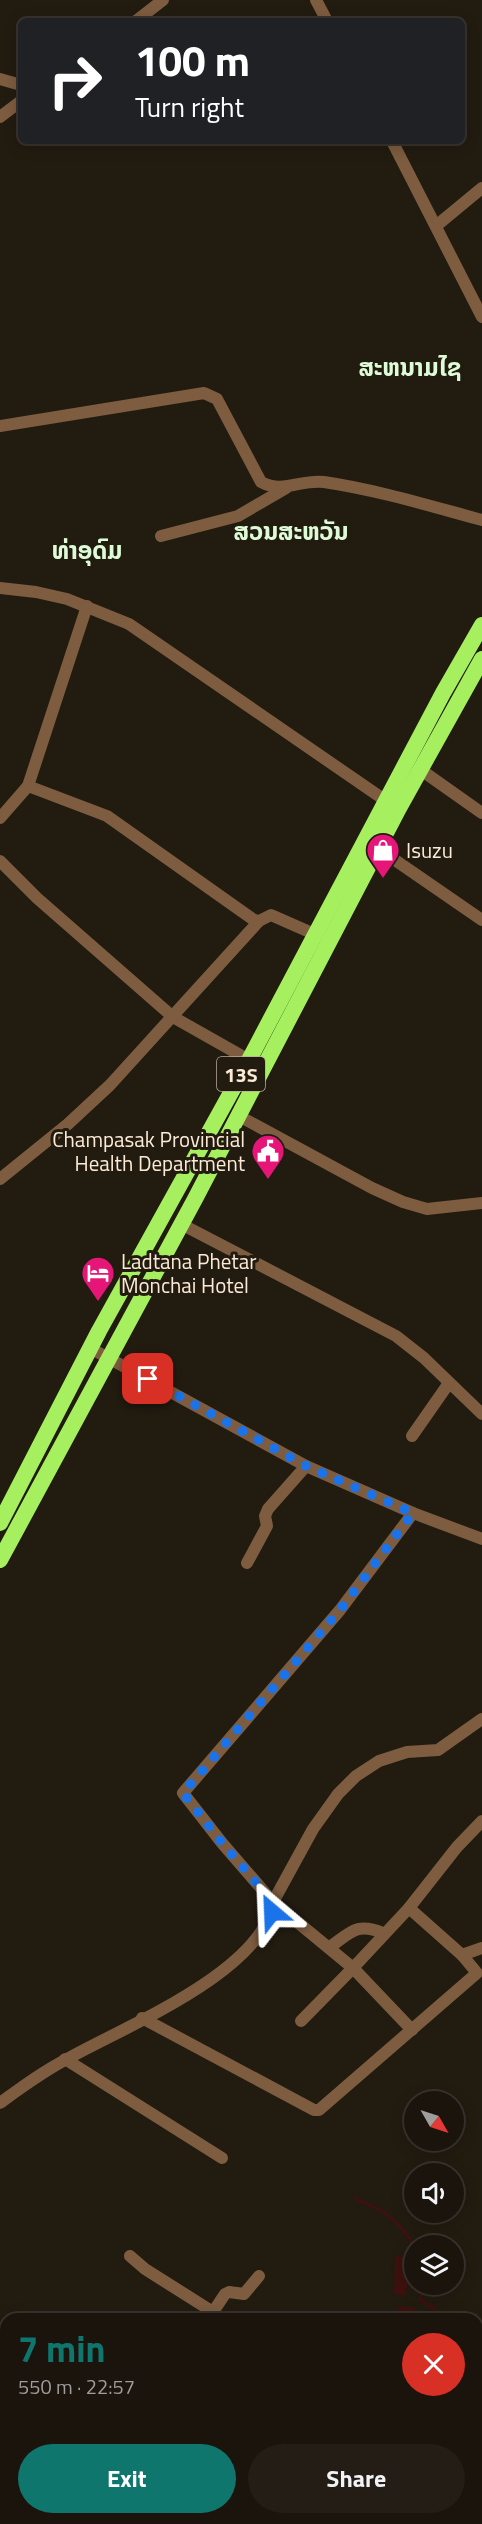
<!DOCTYPE html>
<html lang="en">
<head>
<meta charset="utf-8">
<style>
  body { margin:0; font-family:"Titillium Web","Noto Sans Lao",sans-serif; background:#231d15; color:#f1f3f6; height:100vh; display:flex; flex-direction:column; font-size:22px; white-space:nowrap }
  * { box-sizing:border-box; margin:0 }
  p { font-size:20px; color:#9f9e9d }
  .icon { flex:none; width:33px; height:33px; fill:none; stroke:currentColor; stroke-width:2; stroke-linecap:round; stroke-linejoin:round }
  .map { position:relative; flex:1; overflow:hidden }
  .sheet { position:absolute; left:0px; top:2313px; width:483px; height:212px; display:flex; flex-direction:column; background:#1a140c; border-radius:18px 18px 0 0; box-shadow:0 3px 15px #0003,0 0 0 2px #38332d }
  .sheet>* { flex:none }
  .hud { position:absolute; left:18px; top:18px; width:447px; height:126px; border-radius:9px; box-shadow:0 3px 15px #0003,0 0 0 2px #38332d; background:#202124; color:#fff; overflow:hidden }
  .needle { width:39px; rotate:129deg }
  .controls { position:absolute; left:404px; top:2091px; display:grid; gap:12px }
  .controls a { display:grid; place-items:center; width:60px; height:60px; border-radius:50%; background:#1a140c; box-shadow:0 3px 15px #0003,0 0 0 2px #38332d; font-size:30px }
  .pin { position:absolute; display:grid; place-items:center; width:51px; height:51px; color:#fff; margin:-26px; border-radius:12px; box-shadow:0 3px 9px #0006 }
  .me { position:absolute; width:66px; margin:-33px; rotate:334deg; stroke-linejoin:round; filter:drop-shadow(0 0 4px #0008) }
  .turn { display:flex; align-items:center; gap:21px; height:126px; padding:0 18px; font-size:27px }
  .turn .icon { width:78px; height:78px; stroke-width:2.5 }
  .turn b { display:block; font-size:42px; line-height:51px }
  .round { display:grid; place-items:center; flex:none; width:63px; height:63px; border-radius:32px; background:#231d15 }
  .head { display:flex; align-items:center; justify-content:space-between; height:102px; padding:0 18px }
  h1 { font-size:36px; font-weight:700; line-height:45px; color:#0f766e }
  .primary-button { display:flex; gap:12px; margin-top:auto; padding:12px 18px }
  .primary-button a { flex:1; height:69px; border-radius:36px; background:#0f766e; color:#fff; font-size:24px; font-weight:700; line-height:69px; text-align:center }
  .primary-button a+a { background:#231d15; color:#f1f3f6 }
  .map>svg:first-child { display:block }
  .water { fill:#3d110e }
  .lines { fill:none; stroke-linecap:round; stroke-linejoin:round }
  .stream { stroke:#3d110e; stroke-width:3 }
  .minor { stroke:#7d5c3f; stroke-width:12 }
  .trunk { stroke:#a6f060; stroke-width:16 }
  .route { stroke:#1a73e8; stroke-width:10; stroke-dasharray:0 18 }
  .labels { text-anchor:middle; dominant-baseline:central; stroke-width:6; stroke-linejoin:round; paint-order:stroke }
  .shield { fill:#221b10; stroke:#baac9a; stroke-width:1.5 }
  .shield-label { font-size:20px; font-weight:bold; fill:#fbead5 }
  .poi-label { font-size:21px; fill:#fbead5; stroke:#221b10; text-anchor:start }
  .quarter-label { font-size:24px; font-weight:bold; fill:#defbd7; stroke:#221b10 }
</style>
</head>
<body>
<div class="map">
<svg width="482" height="2524" viewBox="0 0 482 2524">
  <rect width="100%" height="100%" fill="#221b10"/>
  <g class="water">
    <polygon points="395,2256 414,2258 405,2296 394,2294"/>
    <polygon points="399,2306 414,2308 417,2314 412,2319 395,2319"/>
  </g>
  <g class="lines">
    <g class="stream">
      <path d="M355 2199C384 2209 397 2220 415 2246"/>
      <polyline points="420,2284 421,2301 434,2308 443,2319"/>
      <polyline points="477,2336 482,2341"/>
    </g>
    <g class="minor">
      <polyline points="316,0 327,21"/>
      <polyline points="136,21 163,0"/>
      <polyline points="0,79 21,85"/>
      <polyline points="0,117 21,101"/>
      <polyline points="392,141 482,317"/>
      <polyline points="436,226 482,188"/>
      <path d="M0 426 204 393 217 399 261 482C283 494 301 479 324 482 378 490 430 506 482 520"/>
      <polyline points="161,536 238,516 286,488"/>
      <polyline points="0,588 36,592 67,599 129,624 392,805"/>
      <polyline points="421,770 482,813"/>
      <polyline points="28,786 107,816 254,920 259,921 271,915 321,937"/>
      <polyline points="0,818 28,786 87,606"/>
      <polyline points="379,849 482,920"/>
      <polyline points="0,861 37,898 173,1017 249,1060"/>
      <polyline points="239,1116 372,1188 403,1202 427,1209 482,1203"/>
      <polyline points="0,1179 68,1124 110,1085 259,921"/>
      <polyline points="181,1224 396,1336 424,1358 482,1414"/>
      <polyline points="90,1348 306,1466 413,1513 482,1539"/>
      <polyline points="412,1436 449,1383"/>
      <polyline points="247,1563 267,1526 265,1516 268,1509 306,1466"/>
      <polyline points="409,1908 353,1968 273,1902 313,1829 338,1794 356,1776 379,1761 407,1752 438,1750 482,1719"/>
      <path d="M330 1947C351 1932 357 1922 383 1933"/>
      <polyline points="462,1955 482,1948"/>
      <polyline points="142,2018 314,2110 319,2110 477,1973 462,1955 409,1908 457,1847 482,1821"/>
      <polyline points="301,2021 353,1968 412,2030"/>
      <polyline points="65,2059 222,2158"/>
      <path d="M0 2103C22 2087 45 2070 69 2058 124 2027 264 1971 273 1902L222 1843 183 1793 340 1610 413 1513"/>
      <polyline points="130,2256 145,2269 213,2312"/>
      <polyline points="209,2318 225,2294 229,2292 244,2294 259,2276"/>
      <polyline points="0,2420 6,2423"/>
      <polyline points="0,2487 6,2479"/>
      <polyline points="157,2518 165,2524"/>
    </g>
    <g class="trunk">
      <polyline points="0,1523 99,1331 249,1060 443,693 482,625"/>
      <polyline points="0,1560 195,1199 399,808 482,659"/>
    </g>
  </g>
  <g class="lines">
    <polyline class="route" points="148,1379 306,1466 413,1513 340,1610 183,1793 222,1843 273,1902 272,1912"/>
  </g>
  <defs>
    <symbol id="shop-pin" viewBox="-11 -11 22 30"><path d="M0 17L-7.5 6A9.5 9.5 0 1 1 7.5 6Z" fill="#e61678" stroke="#221b10"/><path d="M-5-2.5h2.3a2.7 3.5 0 0 1 5.4 0H5L5.5 6h-11ZM-1.5-2.5h3a1.5 2.3 0 0 0-3 0Z" fill="#fff"/></symbol>
    <symbol id="civic-pin" viewBox="-11 -11 22 30"><path d="M0 17L-7.5 6A9.5 9.5 0 1 1 7.5 6Z" fill="#e61678" stroke="#221b10"/><path d="M-.6-6.5H3V-4.5H.6V-3L4-1V1h2V6H-6V1h2V-1L-.6-3ZM-1.2 2.5V6h2.4V2.5Z" fill="#fff"/></symbol>
    <symbol id="hotel-pin" viewBox="-11 -11 22 30"><path d="M0 17L-7.5 6A9.5 9.5 0 1 1 7.5 6Z" fill="#e61678" stroke="#221b10"/><path d="M-6-4.5h1.5V1H6V5H4.5V3h-9V5H-6ZM-4 0a1.8 1.8 0 1 1 3.6 0ZM.5 0V-2.5h3Q6-2.5 6 0Z" fill="#fff"/></symbol>
  </defs>
  <g fill-rule="evenodd">
    <use href="#shop-pin" x="364" y="831" width="38" height="52"/>
    <use href="#civic-pin" x="249" y="1132" width="38" height="52"/>
    <use href="#hotel-pin" x="79" y="1254" width="38" height="52"/>
  </g>
  <g class="labels">
    <rect class="shield" x="217" y="1057" width="48" height="34" rx="4.5"/>
    <g class="shield-label">
      <text x="241" y="1074">13S</text>
    </g>
    <g class="poi-label">
      <text x="406" y="850">Isuzu</text>
      <text x="245" y="1139" text-anchor="end">Champasak Provincial<tspan x="245" dy="24">Health Department</tspan></text>
      <text x="121" y="1261">Ladtana Phetar<tspan x="121" dy="24">Monchai Hotel</tspan></text>
    </g>
    <g class="quarter-label">
      <text x="410" y="367">ສະຫນາມໄຊ</text>
      <text x="291" y="531">ສວນສະຫວັນ</text>
      <text x="87" y="550">ທ່າອຸດົມ</text>
    </g>
  </g>
</svg>
<div class="controls">
<a><svg class="needle" viewBox="-14 -14 28 28"><path d="M0-13l5 13h-10z" fill="#e53935"/><path d="M0 13l5-13h-10z" fill="#9f9e9d"/></svg></a>
<a><svg class="icon" aria-label="sound" viewBox="0 0 24 24"><path d="M4 9h4l5-4v14l-5-4H4zM17 9q2 3 0 6"/></svg></a>
<a><svg class="icon" aria-label="layers" viewBox="0 0 24 24"><path d="M12 4l9 5-9 5-9-5zM3 14l9 5 9-5"/></svg></a>
</div>
<div class="pin" style="left:148px;top:1379px;background:#d93025"><svg class="icon" aria-label="arrive" viewBox="0 0 24 24"><path d="M6 21V4h12l-3 4 3 4H6"/></svg></div>
<svg class="me" style="left:272px;top:1912px" viewBox="-20 -20 40 40"><path d="M0-17L14 15 0 8-14 15z" fill="#1a73e8" stroke="#fff" stroke-width="4"/></svg>
<div class="hud">
<div class="turn"><svg class="icon" aria-label="right" viewBox="0 0 24 24"><path d="M7 20v-9h11M14 6l5 5-5 5"/></svg><div><b>100 m</b>Turn right</div></div>
</div>
<section class="sheet">
<div class="head"><div><h1>7 min</h1><p>550 m · 22:57</p></div><a class="round" style="background:#d93025;color:#fff"><svg class="icon" aria-label="close" viewBox="0 0 24 24"><path d="M6 6l12 12M18 6L6 18"/></svg></a></div>
<div class="primary-button"><a>Exit</a><a>Share</a></div>
</section>
</div>
</body>
</html>
